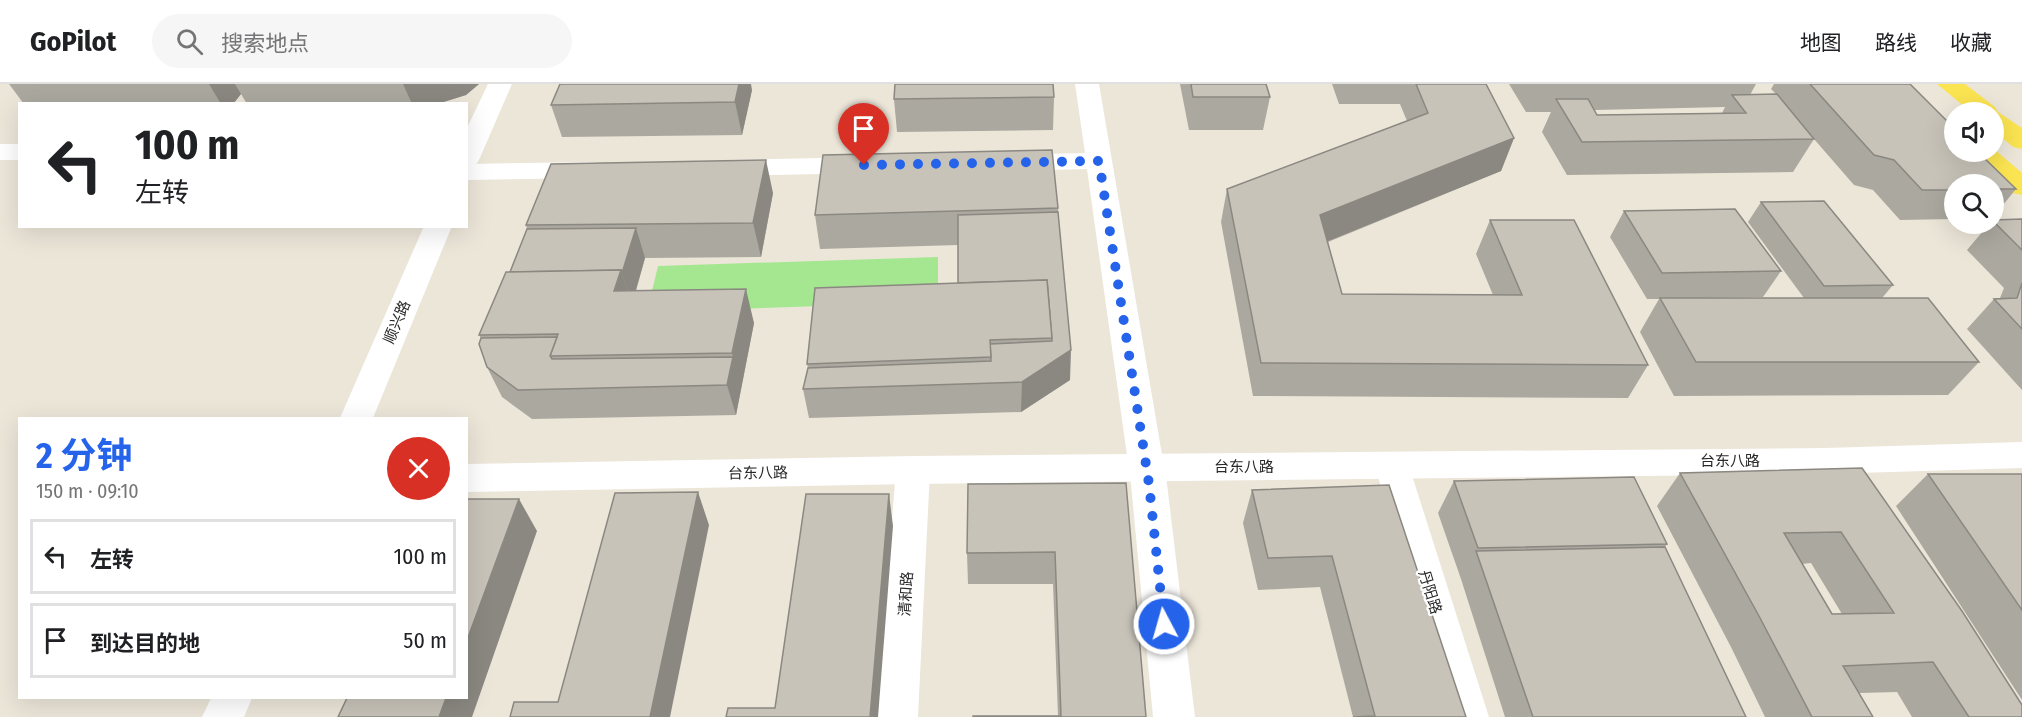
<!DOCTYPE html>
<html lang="zh">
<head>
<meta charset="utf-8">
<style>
  body { margin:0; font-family:"Fira Sans Condensed","Noto Sans SC",sans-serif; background:#f6f6f6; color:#202124; height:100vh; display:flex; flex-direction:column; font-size:22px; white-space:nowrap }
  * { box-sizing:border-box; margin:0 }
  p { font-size:20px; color:#757577 }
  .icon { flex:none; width:33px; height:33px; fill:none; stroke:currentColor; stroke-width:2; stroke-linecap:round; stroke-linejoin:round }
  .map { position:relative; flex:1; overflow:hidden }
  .details { position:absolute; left:18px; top:333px; width:450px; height:282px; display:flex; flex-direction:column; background:#fff; border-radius:0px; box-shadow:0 6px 24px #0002 }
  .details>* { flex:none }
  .top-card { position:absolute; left:18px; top:18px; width:450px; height:126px; border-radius:0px; box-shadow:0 6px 24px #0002; background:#fff; color:#202124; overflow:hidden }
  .buttons { position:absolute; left:1944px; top:18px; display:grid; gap:12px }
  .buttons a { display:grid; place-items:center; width:60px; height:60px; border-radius:50%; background:#fff; box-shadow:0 6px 24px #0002; font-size:30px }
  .pin { position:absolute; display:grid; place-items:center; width:51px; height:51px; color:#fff; margin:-62px -26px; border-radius:50% 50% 50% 0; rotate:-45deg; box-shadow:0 0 6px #0007 }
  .pin .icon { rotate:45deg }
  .me { position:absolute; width:66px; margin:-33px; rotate:354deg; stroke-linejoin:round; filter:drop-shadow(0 0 4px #0008) }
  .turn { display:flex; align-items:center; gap:21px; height:126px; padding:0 18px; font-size:27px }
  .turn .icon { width:78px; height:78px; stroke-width:2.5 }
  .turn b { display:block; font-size:42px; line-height:51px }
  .round { display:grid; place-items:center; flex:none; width:63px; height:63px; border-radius:32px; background:#f6f6f6 }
  .head { display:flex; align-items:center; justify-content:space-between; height:102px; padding:0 18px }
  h1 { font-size:36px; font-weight:700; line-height:45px; color:#2563eb }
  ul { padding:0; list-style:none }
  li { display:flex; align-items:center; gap:18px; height:75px; margin:0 12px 9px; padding:0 6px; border:3px solid #e0e0e0; border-radius:0px }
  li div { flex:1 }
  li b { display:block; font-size:22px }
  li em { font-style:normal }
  header { display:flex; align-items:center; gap:36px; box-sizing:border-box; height:84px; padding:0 30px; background:#fff; border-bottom:2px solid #e0e0e0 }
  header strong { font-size:28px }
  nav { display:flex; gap:33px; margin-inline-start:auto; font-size:21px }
  .search { width:420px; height:54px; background:#f6f6f6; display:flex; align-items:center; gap:15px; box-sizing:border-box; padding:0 21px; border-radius:33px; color:#757577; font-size:22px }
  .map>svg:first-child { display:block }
  .green { fill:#a5e791 }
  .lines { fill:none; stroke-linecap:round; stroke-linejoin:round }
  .minor { fill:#fff; fill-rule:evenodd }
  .tertiary { fill:#fff; fill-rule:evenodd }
  .primary { fill:#fae451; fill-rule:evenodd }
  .wall { fill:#aba89f; fill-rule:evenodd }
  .shaded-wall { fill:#8b8882 }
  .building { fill:#c7c3b9; stroke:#8b8882; stroke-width:1.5; fill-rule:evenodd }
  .route { stroke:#2563eb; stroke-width:10; stroke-dasharray:0 18 }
  .labels { text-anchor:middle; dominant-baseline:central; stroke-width:4.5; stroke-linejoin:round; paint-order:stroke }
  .street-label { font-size:15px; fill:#292929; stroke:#fff }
</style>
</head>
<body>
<header>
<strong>GoPilot</strong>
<div class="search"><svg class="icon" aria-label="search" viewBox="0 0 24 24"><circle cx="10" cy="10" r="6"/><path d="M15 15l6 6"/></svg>搜索地点</div>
<nav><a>地图</a><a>路线</a><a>收藏</a></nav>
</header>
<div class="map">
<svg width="2022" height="633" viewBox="0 0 2022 633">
  <rect width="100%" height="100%" fill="#ece6d9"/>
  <polygon class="green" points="938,173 938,218 647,228 658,182"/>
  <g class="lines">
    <g class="minor">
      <polygon points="1075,0 1099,0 1167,400 1195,633 1153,633 1131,400 1087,85 1008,87 999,85 995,79 999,73 1008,71 1085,69"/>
      <rect x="0" y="60" width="20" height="16"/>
      <polygon points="867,73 876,75 880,81 876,87 867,89 723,92 714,90 710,84 714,78 723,76"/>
      <polygon points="594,78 604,80 607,86 604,92 594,94 466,96 466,80"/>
      <polygon points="1392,368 1404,372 1409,382 1489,633 1447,633 1375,382 1380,372"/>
      <polygon points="913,372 925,376 930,386 918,633 876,633 896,386 901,376"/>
    </g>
    <g class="tertiary">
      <polygon points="488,0 512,0 479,76 475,82 466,84 466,46"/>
      <polygon points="424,142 452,142 373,334 340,334"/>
      <polygon points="2022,358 2022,384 1825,390 913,400 466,408 466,380 913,372 1825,364"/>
      <polygon points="211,614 252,614 244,633 202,633"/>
    </g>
    <g class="primary">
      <polygon points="1937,0 1965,0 1995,23 1998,28 2022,44 2022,65 2013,63 1994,47 1994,28 1971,28"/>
      <polygon points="1994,65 2022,89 2022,111 2012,109 1968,68 1994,68"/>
    </g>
  </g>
  <g class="wall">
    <polygon points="9,0 479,0 466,11 437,20 247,20 241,10 233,20 24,20"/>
    <polygon points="1180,0 1266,0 1270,13 1263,46 1189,46"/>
    <polygon points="1332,0 1486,0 1514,54 1501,87 1328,158 1342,210 1493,211 1476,170 1490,136 1648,281 1628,314 1253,312 1221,138 1227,105 1407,37 1400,20 1339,20"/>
    <path d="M1509 0H1756L1750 11 1776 10 1771 5 1774 0H1810L2016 105 1994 132V100H1954V135L1900 136 1873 106 1854 101 1814 55 1793 88 1567 91 1542 48 1551 28H1526ZM1725 23 1722 29 1597 31 1595 26Z"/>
    <polygon points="752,6 742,51 562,53 551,21"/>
    <polygon points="1054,13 1053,46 897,48 894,15"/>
    <polygon points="773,109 761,173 645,174 636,207 754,239 736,331 532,335 502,313 487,283 481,254 479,251 510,188 527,145 526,141"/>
    <polygon points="1761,118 1893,201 1882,214 1979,278 1948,311 1674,312 1640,248 1659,215 1647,215 1610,153 1624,127 1781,187 1763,213 1702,214 1804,214 1748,138"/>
    <polygon points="1058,124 1070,296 1021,328 809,334 803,305 808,284 807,280 958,199 958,161 820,165 815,131"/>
    <polygon points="2022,135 2022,306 1967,245 1994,215 2000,214 2004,204 1967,166 1989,140 1994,140 1994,136"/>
    <path d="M1862 384 2022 633H1912L1897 608 1859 609 1873 633H1765L1731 563 1657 422 1680 389ZM1811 479 1842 530H1832L1802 480Z"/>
    <polygon points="1928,390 2022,390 2022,616 1896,422"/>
    <polygon points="1454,397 1667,460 1665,463 1746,633 1505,633 1461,495 1438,429"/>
    <polygon points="1126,399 1146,633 1058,632 1053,500 968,500 967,469"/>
    <polygon points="1389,401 1466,633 1353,633 1320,503 1258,506 1243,439 1252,406"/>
  </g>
  <g class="shaded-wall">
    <polygon points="209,0 235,0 241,10 233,20 221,20"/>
    <polygon points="403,0 479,0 466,11 437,20 412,20"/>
    <polygon points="739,0 751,0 752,6 742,51 735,18"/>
    <polygon points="1514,54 1501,87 1311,164 1320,131"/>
    <polygon points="766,76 773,109 761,173 753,139"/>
    <polygon points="636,144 645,174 632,219 622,189"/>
    <polygon points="621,186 632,219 614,207"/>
    <polygon points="746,205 754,239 736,331 727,301 733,273 732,269"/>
    <polygon points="1071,266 1070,296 1021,328 1022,298"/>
    <polygon points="698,408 709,441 670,633 650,633"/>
    <polygon points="889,410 893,442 878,633 870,633"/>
    <polygon points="519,415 537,447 472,633 439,633 446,614 466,614 466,559"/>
  </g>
  <g class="building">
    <polygon points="560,0 739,0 735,18 551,21"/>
    <polygon points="895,0 1053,0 1054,13 894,15"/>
    <polygon points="1191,0 1266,0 1270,13 1193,13"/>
    <polygon points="1416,0 1486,0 1514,54 1320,131 1342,210 1522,211 1490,136 1574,136 1648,281 1261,279 1227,105 1428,29"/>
    <polygon points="1810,0 1910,0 1954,44 1954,68 1978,68 2016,105 1994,105 1994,100 1954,100 1954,106 1922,106 1894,76 1874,71"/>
    <polygon points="1777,10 1814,55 1582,58 1556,15 1588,15 1597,31 1746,29 1732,11"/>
    <polygon points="1052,66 1058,124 815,131 823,71"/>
    <polygon points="766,76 753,139 526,141 551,80"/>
    <polygon points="1824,117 1893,201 1824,202 1761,118"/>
    <polygon points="1735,125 1781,187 1662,189 1624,127"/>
    <polygon points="1058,128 1071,266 1022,298 803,305 808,284 991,277 990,260 1052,257 1047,196 958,199 958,131"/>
    <polygon points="2022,135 2022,166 1994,138 1994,136"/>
    <polygon points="636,144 622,189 621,186 510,188 527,145"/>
    <polygon points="621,186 614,207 746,205 732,269 550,272 558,250 479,251 506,188"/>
    <polygon points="1047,196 1052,254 990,256 991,273 807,280 815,204"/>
    <polygon points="2022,199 2022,245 1994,215 2017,214"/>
    <polygon points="1660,214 1928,214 1979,278 1696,278"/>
    <polygon points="557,253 550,272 552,275 733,273 727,301 518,306 487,283 479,260 481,254"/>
    <path d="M1862 384 1962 527 2022 621V633H1969L1933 578 1843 582 1873 633H1812L1759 532 1680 389ZM1841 448 1894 529 1832 530 1784 449Z"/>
    <polygon points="1928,390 2022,390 2022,526"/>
    <polygon points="1634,393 1667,460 1478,464 1454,397"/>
    <polygon points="1126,399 1146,633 973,633 973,632 1061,632 1055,468 967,469 968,400"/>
    <polygon points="1389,401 1466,633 1353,633 1375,632 1332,472 1268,474 1252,406"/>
    <polygon points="698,408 650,633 510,633 514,618 558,618 615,409"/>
    <polygon points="806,410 889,410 870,633 726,633 728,624 775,624"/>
    <polygon points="466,415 519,415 466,559"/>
    <polygon points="1665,463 1746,633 1533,633 1476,467"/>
    <polygon points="347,614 446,614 439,633 338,633"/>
  </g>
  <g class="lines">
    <polyline class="route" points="864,81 1099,77 1149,400 1164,540"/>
  </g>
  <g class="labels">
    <g class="street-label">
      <text transform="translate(397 238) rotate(-67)">顺兴路</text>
      <text x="1730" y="377">台东八路</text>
      <text x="1244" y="383">台东八路</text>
      <text transform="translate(758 389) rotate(-1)">台东八路</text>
      <text transform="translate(1430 508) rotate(73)">丹阳路</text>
      <text transform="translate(906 510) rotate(-86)">清和路</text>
    </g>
  </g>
</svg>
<div class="buttons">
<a><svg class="icon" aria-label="sound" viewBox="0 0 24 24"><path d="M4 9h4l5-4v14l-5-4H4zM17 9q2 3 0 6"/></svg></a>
<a><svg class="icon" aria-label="search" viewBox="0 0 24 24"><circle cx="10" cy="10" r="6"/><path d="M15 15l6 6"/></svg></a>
</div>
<div class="pin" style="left:864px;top:81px;background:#d93025"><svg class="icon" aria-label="arrive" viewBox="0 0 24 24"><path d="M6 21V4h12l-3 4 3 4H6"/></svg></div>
<svg class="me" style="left:1164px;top:540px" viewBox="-20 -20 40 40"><circle r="17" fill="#2563eb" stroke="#fff" stroke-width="3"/><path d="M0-11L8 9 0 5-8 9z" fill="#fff"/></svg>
<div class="top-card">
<div class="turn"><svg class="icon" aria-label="left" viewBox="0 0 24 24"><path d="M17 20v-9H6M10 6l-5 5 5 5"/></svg><div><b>100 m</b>左转</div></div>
</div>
<section class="details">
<div class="head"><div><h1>2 分钟</h1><p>150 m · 09:10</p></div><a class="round" style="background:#d93025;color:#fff"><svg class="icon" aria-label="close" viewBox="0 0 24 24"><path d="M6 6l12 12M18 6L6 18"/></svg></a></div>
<ul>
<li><svg class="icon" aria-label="left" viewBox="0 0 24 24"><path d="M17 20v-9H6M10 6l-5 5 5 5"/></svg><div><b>左转</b></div><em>100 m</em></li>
<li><svg class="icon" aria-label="arrive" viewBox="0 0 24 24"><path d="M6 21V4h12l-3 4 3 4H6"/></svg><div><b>到达目的地</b></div><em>50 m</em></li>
</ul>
</section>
</div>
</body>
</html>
